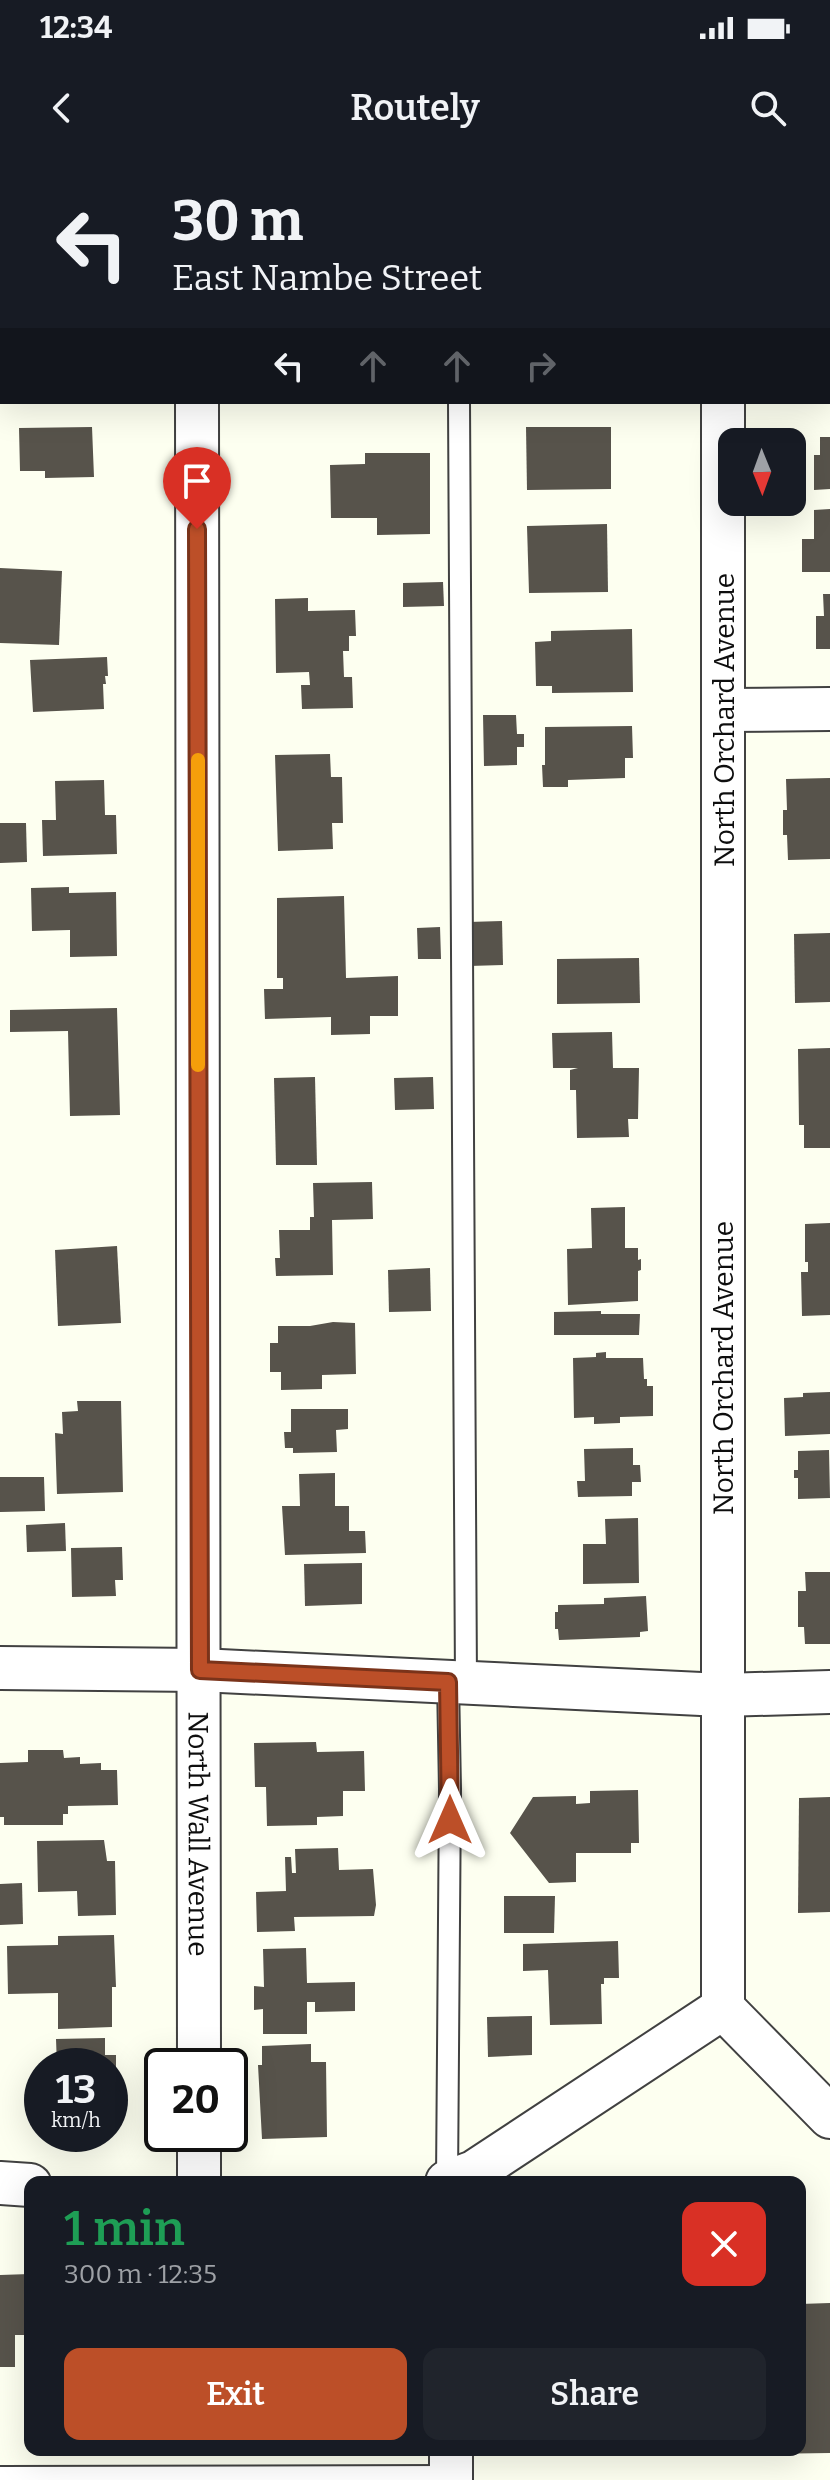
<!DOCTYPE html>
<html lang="en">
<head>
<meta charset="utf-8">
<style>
  body { margin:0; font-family:Bitter,serif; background:#20242c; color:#f1f3f6; height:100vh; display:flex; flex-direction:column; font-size:30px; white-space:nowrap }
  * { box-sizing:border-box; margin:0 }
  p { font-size:26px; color:#9ea1a6 }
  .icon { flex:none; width:44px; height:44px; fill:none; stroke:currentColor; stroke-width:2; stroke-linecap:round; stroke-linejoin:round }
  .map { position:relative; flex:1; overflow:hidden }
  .panel { position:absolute; left:24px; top:2016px; width:782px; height:280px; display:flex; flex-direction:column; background:#171b24; border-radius:16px; box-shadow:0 8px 32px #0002 }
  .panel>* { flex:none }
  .top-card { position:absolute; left:0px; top:0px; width:830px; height:244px; box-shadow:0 8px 32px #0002; background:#171b24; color:#f1f3f6; overflow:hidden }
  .needle { width:52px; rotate:179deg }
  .fabs { position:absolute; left:718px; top:268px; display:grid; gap:16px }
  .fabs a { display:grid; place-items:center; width:88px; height:88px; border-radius:16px; background:#171b24; box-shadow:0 8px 32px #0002; font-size:40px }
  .speed { position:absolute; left:24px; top:1888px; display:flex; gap:16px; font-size:40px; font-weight:700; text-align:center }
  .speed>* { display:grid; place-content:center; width:104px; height:104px; border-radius:50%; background:#171b24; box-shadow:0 8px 32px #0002; line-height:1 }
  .speed small { font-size:20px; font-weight:400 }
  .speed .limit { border:4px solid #111; border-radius:12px; background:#fff; color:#111 }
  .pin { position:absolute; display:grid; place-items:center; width:68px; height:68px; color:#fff; margin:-82px -34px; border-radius:50% 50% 50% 0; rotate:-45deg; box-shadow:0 0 8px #0007 }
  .pin .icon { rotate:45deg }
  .me { position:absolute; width:88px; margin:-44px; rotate:0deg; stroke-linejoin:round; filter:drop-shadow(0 0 6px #0008) }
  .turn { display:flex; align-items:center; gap:28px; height:168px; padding:0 40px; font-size:36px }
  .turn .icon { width:104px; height:104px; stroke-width:2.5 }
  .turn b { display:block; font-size:56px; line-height:68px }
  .lanes { display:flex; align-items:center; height:76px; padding:0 40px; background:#0003; justify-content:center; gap:40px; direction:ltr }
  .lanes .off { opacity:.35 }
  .round { display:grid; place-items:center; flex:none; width:84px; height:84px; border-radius:16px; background:#20242c }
  .overview { display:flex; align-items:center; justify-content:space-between; height:136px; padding:0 40px }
  h1 { font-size:48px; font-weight:600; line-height:60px; color:#1e9e55 }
  .action { display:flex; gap:16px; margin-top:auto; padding:16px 40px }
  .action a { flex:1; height:92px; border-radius:16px; background:#bc4f28; color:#fff; font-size:32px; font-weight:600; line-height:92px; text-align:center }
  .action a+a { background:#20242c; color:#f1f3f6 }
  .status { display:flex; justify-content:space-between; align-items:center; height:56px; padding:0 40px; background:#171b24; direction:ltr }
  .status svg { height:22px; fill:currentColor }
  header { display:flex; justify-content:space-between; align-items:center; height:104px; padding:0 40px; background:#171b24; font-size:36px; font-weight:600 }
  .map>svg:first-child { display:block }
  .building { fill:#57534b }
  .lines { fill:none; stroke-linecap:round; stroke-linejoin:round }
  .service-casing { stroke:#414141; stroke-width:24 }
  .minor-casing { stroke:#414141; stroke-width:46 }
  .service { stroke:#fff; stroke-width:20 }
  .minor { stroke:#fff; stroke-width:42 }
  .route-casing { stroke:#7a331a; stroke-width:20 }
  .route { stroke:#bc4f28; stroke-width:14 }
  .slow { stroke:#f59e0b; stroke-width:14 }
  .labels { text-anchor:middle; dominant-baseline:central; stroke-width:8; stroke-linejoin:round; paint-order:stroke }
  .street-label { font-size:28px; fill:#0e0e0e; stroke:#fff }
</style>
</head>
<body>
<div class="status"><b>12:34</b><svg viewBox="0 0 49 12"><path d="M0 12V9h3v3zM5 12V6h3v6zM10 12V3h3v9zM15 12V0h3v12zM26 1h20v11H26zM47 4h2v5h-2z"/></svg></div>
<header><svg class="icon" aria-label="back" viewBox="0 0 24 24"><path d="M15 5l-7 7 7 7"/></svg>Routely<svg class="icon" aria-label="search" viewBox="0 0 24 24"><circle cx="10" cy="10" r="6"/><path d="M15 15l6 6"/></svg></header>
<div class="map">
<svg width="830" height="2320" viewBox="0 0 830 2320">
  <rect width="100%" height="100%" fill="#fdfff0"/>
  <g class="building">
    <polygon points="92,267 94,317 45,318 45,311 20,311 19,268"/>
    <polygon points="526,267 611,267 611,329 527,330"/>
    <polygon points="820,277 830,277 830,329 814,330 814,295 820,295"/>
    <polygon points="365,293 430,293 430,374 377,375 377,358 331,358 330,305 365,304"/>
    <polygon points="830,349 830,412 802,412 802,379 814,379 814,350"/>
    <polygon points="607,364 608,432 529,433 527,366"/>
    <polygon points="0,408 62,411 59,485 0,483"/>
    <polygon points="443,422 444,446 403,447 403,423"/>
    <polygon points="823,434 830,434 830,489 816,489 816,456 824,456"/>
    <polygon points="308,438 308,451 355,450 356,476 349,476 349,491 343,491 344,517 352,517 353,548 302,549 301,525 310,525 309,512 276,513 275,439"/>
    <polygon points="632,469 633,532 552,533 552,526 536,526 535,482 551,481 551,471"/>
    <polygon points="107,497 108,516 105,516 106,524 103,524 104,549 33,552 30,500"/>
    <polygon points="483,555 516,555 517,574 524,574 524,587 517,587 517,605 484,606"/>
    <polygon points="632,566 633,598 625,598 625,618 568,620 568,627 543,627 542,605 545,605 545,567"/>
    <polygon points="330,594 331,617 342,617 343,663 332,663 333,689 278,691 275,595"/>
    <polygon points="830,618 830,699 788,700 787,675 783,675 783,650 787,650 786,619"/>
    <polygon points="104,620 105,655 116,655 117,694 43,696 42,660 56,660 55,621"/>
    <polygon points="0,663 26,663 27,702 0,703"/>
    <polygon points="69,727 69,733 116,732 117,796 70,797 70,770 32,771 31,728"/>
    <polygon points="344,736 346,818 398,816 398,856 370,856 370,874 331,875 331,857 265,859 264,829 283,829 283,818 277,818 277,738"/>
    <polygon points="502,761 503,805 469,806 468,762"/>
    <polygon points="440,767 441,799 418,799 417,768"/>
    <polygon points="830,773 830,842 795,843 794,774"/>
    <polygon points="639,798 640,843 557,844 557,799"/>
    <polygon points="117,848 120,955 70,956 68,871 10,872 10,850"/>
    <polygon points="612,872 613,908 639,908 638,959 628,959 629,977 577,978 576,930 570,930 570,910 578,908 553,908 552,873"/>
    <polygon points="830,888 830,988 804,988 804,965 799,965 798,889"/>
    <polygon points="315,917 317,1005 276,1005 274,918"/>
    <polygon points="433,917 434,949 395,950 394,918"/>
    <polygon points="372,1022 373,1059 332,1060 333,1115 276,1116 275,1098 280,1098 279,1070 310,1070 310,1057 314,1057 313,1023"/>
    <polygon points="625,1047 625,1088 638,1088 638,1100 641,1099 641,1110 638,1111 638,1141 568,1145 567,1089 592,1088 591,1048"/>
    <polygon points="830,1063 830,1155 802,1156 801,1112 808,1112 808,1102 805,1102 805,1064"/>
    <polygon points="117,1086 121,1163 58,1166 55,1090"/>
    <polygon points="430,1108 431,1151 389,1152 388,1110"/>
    <polygon points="601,1151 601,1154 640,1154 639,1175 554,1175 554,1152"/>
    <polygon points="333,1162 355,1163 356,1214 322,1215 322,1229 281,1230 281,1212 270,1212 270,1183 278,1183 278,1166 310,1166"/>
    <polygon points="606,1192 606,1198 643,1198 644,1219 647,1219 647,1226 653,1226 653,1256 620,1257 620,1263 594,1264 594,1257 574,1258 573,1198 596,1197 596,1193"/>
    <polygon points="830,1232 830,1274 785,1276 784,1238 803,1237 803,1233"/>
    <polygon points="77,1241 121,1241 123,1332 57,1334 55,1273 63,1274 62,1252 78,1251"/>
    <polygon points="291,1249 348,1249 348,1269 336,1270 337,1292 293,1293 293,1288 285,1288 284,1272 291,1272"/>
    <polygon points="633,1288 633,1305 640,1305 641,1322 632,1322 632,1336 578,1337 577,1321 585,1321 584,1289"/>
    <polygon points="829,1290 830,1338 798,1339 798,1318 794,1318 794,1310 798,1310 798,1291"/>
    <polygon points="335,1313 335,1346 349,1346 349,1371 365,1371 366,1393 285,1395 282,1346 300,1346 299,1314"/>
    <polygon points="0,1317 44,1317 45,1351 0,1352"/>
    <polygon points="638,1358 639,1423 583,1424 583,1384 606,1384 605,1359"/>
    <polygon points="65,1363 66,1391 27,1392 26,1365"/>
    <polygon points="122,1387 123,1420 115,1420 116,1436 72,1437 71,1388"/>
    <polygon points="362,1403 362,1444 305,1446 304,1404"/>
    <polygon points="805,1412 830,1412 830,1484 805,1484 804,1467 798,1467 798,1431 806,1431"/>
    <polygon points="646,1436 648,1471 640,1472 640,1477 559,1480 558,1469 555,1469 555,1452 558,1452 558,1445 604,1444 604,1438"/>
    <polygon points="316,1582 317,1592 364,1591 365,1631 343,1631 343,1656 317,1657 317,1665 267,1666 266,1627 255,1627 254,1583"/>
    <polygon points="28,1590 63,1590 64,1598 80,1597 80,1604 101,1603 101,1610 117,1610 118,1645 68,1646 68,1654 63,1654 63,1665 4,1665 4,1657 0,1657 0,1603 28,1602"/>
    <polygon points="638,1630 639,1683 631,1683 631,1693 576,1693 576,1722 549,1723 510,1673 533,1637 576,1636 576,1644 590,1643 590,1631"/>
    <polygon points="830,1637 830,1752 798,1753 799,1638"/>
    <polygon points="104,1680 107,1701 115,1701 116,1755 78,1756 77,1731 38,1732 37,1681"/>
    <polygon points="338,1688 339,1710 373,1709 376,1745 374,1756 294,1757 295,1771 257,1772 256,1732 286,1731 285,1697 291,1697 292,1713 296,1713 295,1689"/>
    <polygon points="22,1723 23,1764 0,1765 0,1724"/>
    <polygon points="504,1736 555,1736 554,1773 504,1773"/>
    <polygon points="114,1775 116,1827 112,1827 112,1867 58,1869 58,1833 8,1834 7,1786 58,1785 58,1776"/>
    <polygon points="618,1781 619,1818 604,1818 604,1824 601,1824 602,1864 550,1865 548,1810 523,1811 523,1784"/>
    <polygon points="306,1788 307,1823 355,1822 355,1851 315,1852 315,1842 307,1842 307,1874 263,1874 263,1849 254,1850 254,1826 264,1827 263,1789"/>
    <polygon points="532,1856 532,1895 488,1897 487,1857"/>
    <polygon points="105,1878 105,1895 116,1895 116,1927 110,1927 110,1906 57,1906 56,1879"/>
    <polygon points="311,1884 311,1902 326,1902 327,1977 262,1979 258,1905 262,1905 262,1886"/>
    <polygon points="30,2114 30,2175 15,2175 15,2207 0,2207 0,2115"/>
    <polygon points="830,2143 830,2293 756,2294 756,2290 800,2290 800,2144"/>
    <polygon points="500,2290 585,2290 585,2294 500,2296"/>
  </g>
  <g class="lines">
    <defs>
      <g id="service">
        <polyline points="458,0 458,2"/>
        <polyline points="459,242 466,1523"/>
        <polyline points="447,2022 450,1629 448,1522"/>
        <polyline points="0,2317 451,2316"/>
      </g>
      <g id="minor">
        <polyline points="196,0 196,2"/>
        <polyline points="722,0 722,2"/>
        <path id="s1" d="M197 242 199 1906"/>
        <polyline points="723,242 723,1848"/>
        <polyline points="725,550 830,549"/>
        <polyline points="0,1508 200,1510 722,1535 830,1532"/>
        <polyline points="723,1848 830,1957"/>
        <polyline points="199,2022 199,1974"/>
        <polyline points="447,2022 474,2012 723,1848"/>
        <polyline points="0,2023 30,2025"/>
        <polyline points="451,2290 451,2320"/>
      </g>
    </defs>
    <use href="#service" class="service-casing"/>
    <use href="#minor" class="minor-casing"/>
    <use href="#service" class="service"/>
    <use href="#minor" class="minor"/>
  </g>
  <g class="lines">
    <defs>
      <polyline id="route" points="197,369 200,1510 448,1522 450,1660"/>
    </defs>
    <use href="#route" class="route-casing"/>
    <use href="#route" class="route"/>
    <polyline class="slow" points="198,600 198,905"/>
  </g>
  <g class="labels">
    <g class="street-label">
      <text transform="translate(724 560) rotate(-90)">North Orchard Avenue</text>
      <text transform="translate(723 1208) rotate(-90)">North Orchard Avenue</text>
      <text stroke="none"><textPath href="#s1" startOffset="1432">North Wall Avenue</textPath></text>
    </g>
  </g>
</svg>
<div class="fabs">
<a><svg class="needle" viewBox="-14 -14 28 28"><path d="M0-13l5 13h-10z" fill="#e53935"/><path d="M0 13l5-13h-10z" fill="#9ea1a6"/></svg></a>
</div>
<div class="speed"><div>13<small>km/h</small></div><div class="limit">20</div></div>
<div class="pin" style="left:197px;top:369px;background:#d93025"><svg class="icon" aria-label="arrive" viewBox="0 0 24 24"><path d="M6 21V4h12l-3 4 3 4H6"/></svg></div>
<svg class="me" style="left:450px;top:1660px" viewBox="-20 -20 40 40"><path d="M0-17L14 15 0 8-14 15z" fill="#bc4f28" stroke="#fff" stroke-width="4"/></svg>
<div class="top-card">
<div class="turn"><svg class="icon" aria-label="left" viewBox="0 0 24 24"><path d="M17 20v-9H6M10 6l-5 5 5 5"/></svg><div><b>30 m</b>East Nambe Street</div></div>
<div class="lanes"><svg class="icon" aria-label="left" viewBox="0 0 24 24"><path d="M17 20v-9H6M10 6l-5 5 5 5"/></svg><svg class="icon off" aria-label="ahead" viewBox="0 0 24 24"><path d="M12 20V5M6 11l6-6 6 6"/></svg><svg class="icon off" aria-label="ahead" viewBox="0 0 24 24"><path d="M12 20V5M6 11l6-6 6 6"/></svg><svg class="icon off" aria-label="right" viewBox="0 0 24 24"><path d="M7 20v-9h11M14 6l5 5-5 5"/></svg></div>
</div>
<section class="panel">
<div class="overview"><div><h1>1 min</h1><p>300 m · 12:35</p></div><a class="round" style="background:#d93025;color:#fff"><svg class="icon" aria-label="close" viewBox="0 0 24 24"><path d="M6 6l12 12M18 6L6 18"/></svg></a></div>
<div class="action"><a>Exit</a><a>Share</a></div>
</section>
</div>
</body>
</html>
